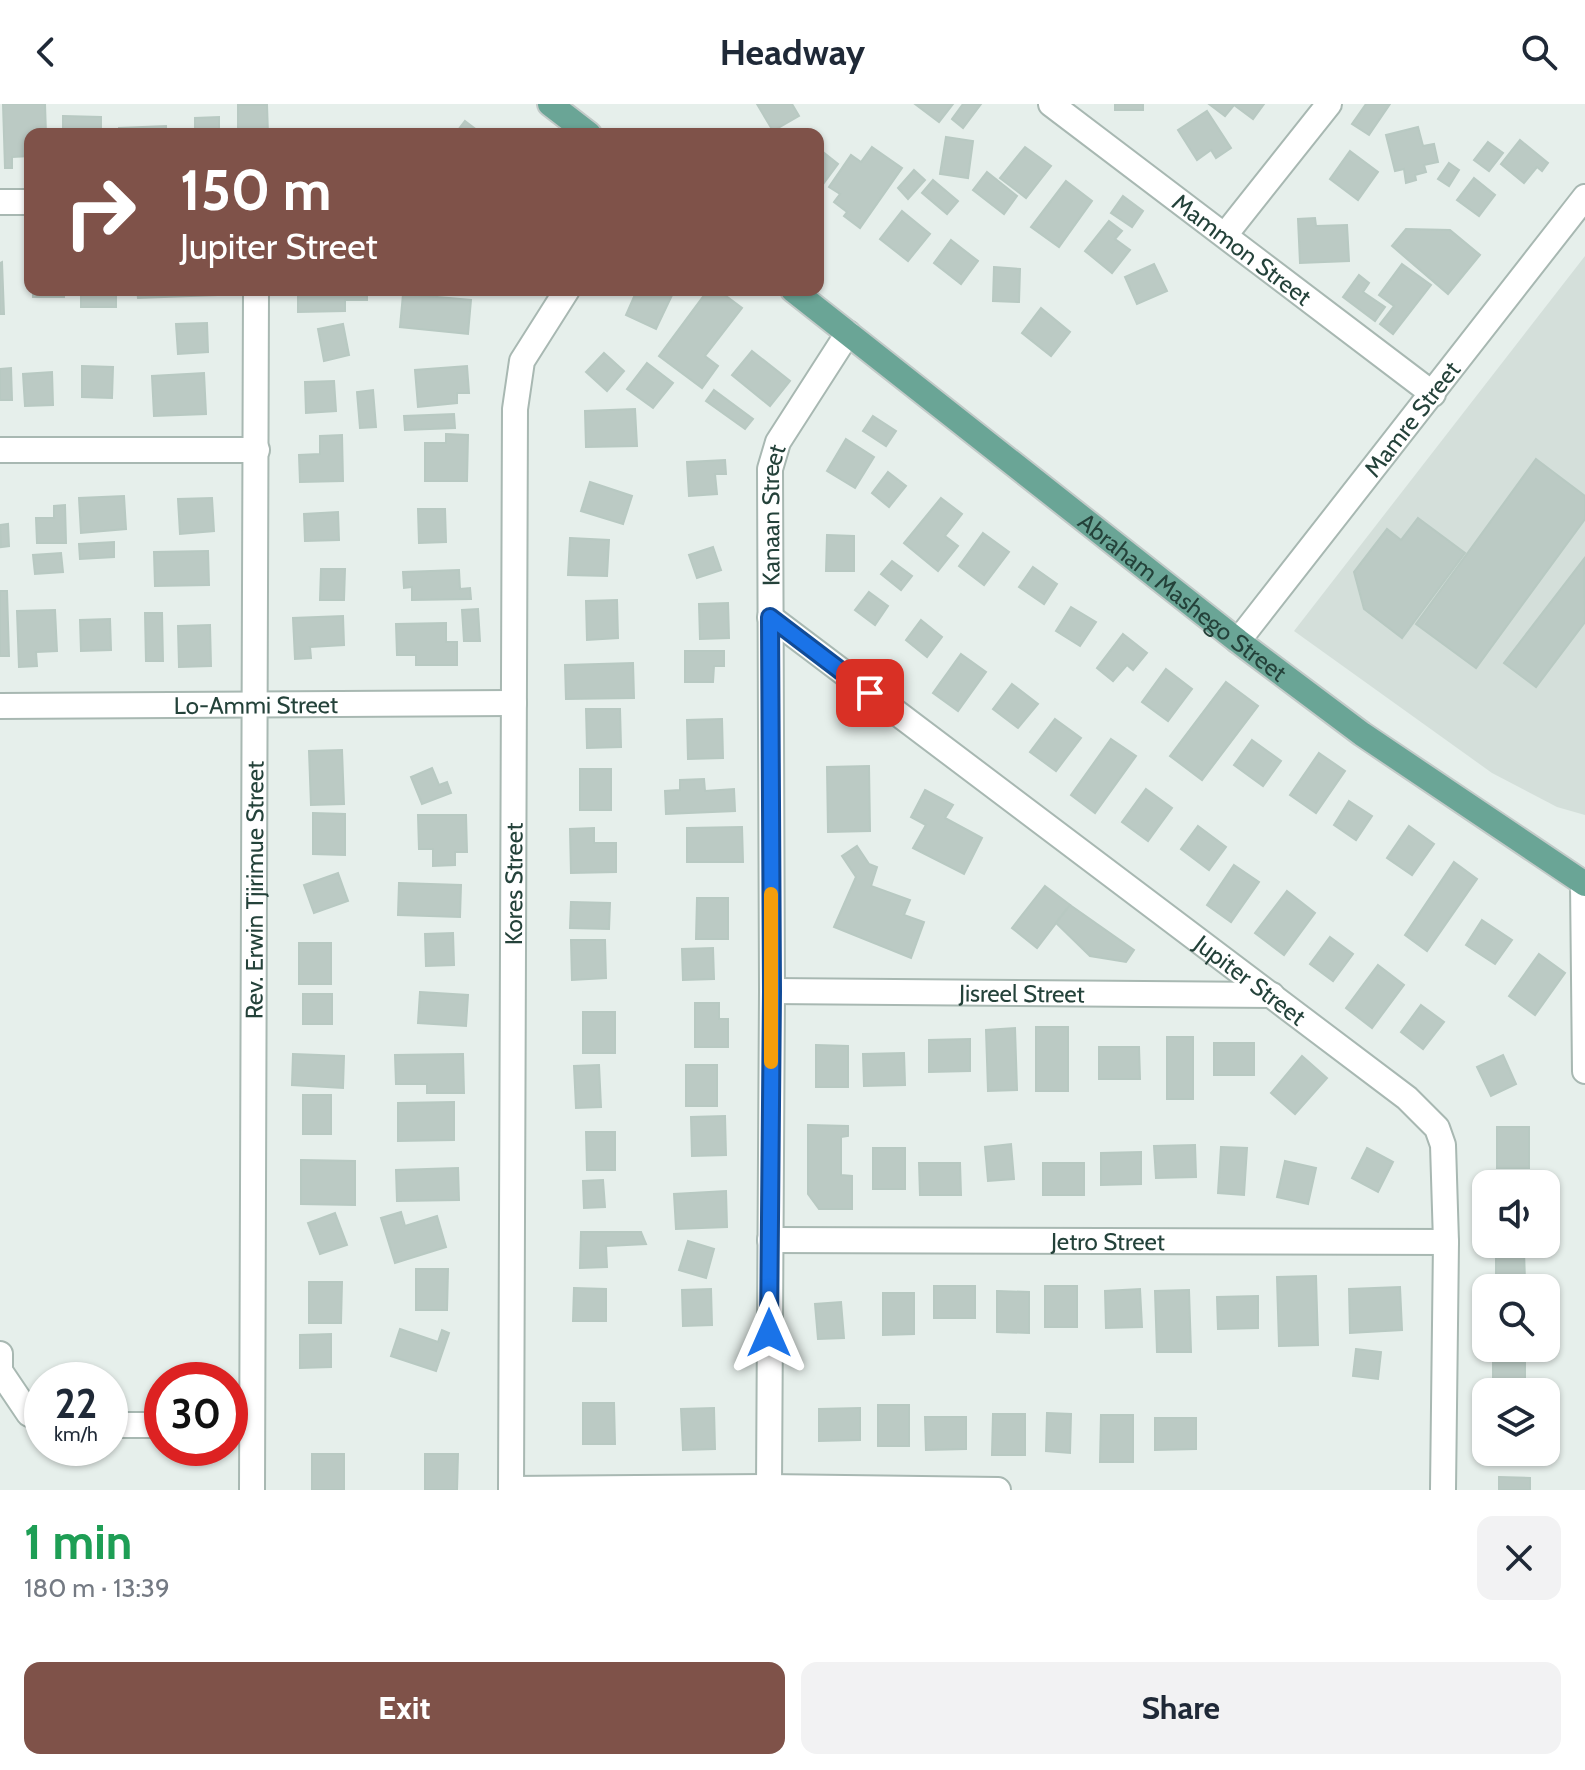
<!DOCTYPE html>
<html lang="en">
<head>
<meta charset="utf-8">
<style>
  body { margin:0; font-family:Cabin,sans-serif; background:#f2f2f3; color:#1f2937; height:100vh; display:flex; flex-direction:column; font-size:30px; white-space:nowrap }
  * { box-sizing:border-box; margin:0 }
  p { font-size:26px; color:#747a83 }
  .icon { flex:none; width:44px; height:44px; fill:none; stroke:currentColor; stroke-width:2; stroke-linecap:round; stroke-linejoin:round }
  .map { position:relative; height:1386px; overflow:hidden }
  .drawer { display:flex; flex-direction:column; background:#fff; flex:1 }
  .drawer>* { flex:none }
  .hud { position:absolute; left:24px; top:24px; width:800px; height:168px; border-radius:16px; box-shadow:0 2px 6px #0004; background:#7f5249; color:#fff; overflow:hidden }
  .controls { position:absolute; left:1472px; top:1066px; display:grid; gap:16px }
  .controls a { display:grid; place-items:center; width:88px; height:88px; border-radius:16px; background:#fff; box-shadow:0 2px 6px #0004; font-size:40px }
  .speed { position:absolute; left:24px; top:1258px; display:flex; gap:16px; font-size:40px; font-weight:700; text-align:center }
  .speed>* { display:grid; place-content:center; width:104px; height:104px; border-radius:50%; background:#fff; box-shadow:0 2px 6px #0004; line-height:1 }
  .speed small { font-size:20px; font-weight:400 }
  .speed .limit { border:12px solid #d22; background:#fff; color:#111 }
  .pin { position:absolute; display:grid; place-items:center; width:68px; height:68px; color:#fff; margin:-34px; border-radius:16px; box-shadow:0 4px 12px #0006 }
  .me { position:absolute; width:88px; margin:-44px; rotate:0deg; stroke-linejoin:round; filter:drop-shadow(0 0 6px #0008) }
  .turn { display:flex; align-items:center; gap:28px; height:168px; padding:0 24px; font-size:36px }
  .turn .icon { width:104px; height:104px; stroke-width:2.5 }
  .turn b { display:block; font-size:56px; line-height:68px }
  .round { display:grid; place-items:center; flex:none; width:84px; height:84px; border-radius:16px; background:#f2f2f3 }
  .head { display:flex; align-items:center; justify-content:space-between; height:136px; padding:0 24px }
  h1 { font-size:48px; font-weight:800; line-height:60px; color:#1e9e55 }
  .button { display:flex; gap:16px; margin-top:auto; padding:16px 24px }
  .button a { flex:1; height:92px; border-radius:16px; background:#7f5249; color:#fff; font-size:32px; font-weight:800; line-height:92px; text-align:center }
  .button a+a { background:#f2f2f3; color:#1f2937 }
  header { display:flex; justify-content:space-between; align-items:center; height:104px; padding:0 24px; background:#fff; font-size:36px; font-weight:800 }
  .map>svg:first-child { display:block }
  .built { fill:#d4dfda }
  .building { fill:#bbcac4; stroke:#b8c9c2; stroke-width:2 }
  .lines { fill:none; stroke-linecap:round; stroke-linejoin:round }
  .minor-casing { stroke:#a8b8b2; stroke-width:28 }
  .major-casing { stroke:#c2cac8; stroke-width:28 }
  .minor { stroke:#fff; stroke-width:24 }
  .major { stroke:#6aa596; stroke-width:24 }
  .route-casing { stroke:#114b97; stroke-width:20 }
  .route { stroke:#1a73e8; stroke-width:14 }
  .slow { stroke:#f59e0b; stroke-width:14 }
  .labels { text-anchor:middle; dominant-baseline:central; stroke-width:8; stroke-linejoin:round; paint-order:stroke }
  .street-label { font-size:24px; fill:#24423a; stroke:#f7fbf9 }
</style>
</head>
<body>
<header><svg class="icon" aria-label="back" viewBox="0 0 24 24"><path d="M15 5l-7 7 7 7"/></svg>Headway<svg class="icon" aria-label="search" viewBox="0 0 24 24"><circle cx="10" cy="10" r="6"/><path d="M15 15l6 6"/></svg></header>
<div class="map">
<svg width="1585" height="1386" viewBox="0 0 1585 1386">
  <rect width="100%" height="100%" fill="#e6efeb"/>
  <polygon class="built" points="1585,152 1585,711 1557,703 1492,669 1294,527"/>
  <g class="building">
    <polygon points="3,0 45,0 46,30 30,30 30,52 12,53 12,64 5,64"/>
    <polygon points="757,0 792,0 799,12 773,27"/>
    <polygon points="915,0 953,0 939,18"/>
    <polygon points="963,0 981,0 963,24 952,15"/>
    <rect x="1115" y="0" width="28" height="6"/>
    <polygon points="1209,0 1264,0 1253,15 1234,1 1225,12"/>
    <polygon points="1366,0 1390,0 1369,31 1352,20"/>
    <polygon points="238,1 267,1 268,30 238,30"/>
    <polygon points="1207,7 1231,44 1216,54 1211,46 1197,56 1178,26"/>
    <polygon points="63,12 101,13 101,30 63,30"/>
    <polygon points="219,13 219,30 195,30 195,14"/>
    <polygon points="465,17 482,30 455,30"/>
    <polygon points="166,22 166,30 119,30 119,24"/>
    <polygon points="1418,23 1423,42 1434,40 1438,58 1424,61 1426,68 1415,71 1416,76 1406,79 1404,65 1395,67 1386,31"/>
    <polygon points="946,33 973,37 968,74 940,70"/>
    <polygon points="1520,36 1548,59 1542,67 1537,63 1524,79 1501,60"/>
    <polygon points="1488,38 1503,49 1489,67 1474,56"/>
    <polygon points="872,43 902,64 860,124 844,112 847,108 834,98 840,90 829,83 851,51 861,58"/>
    <polygon points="1025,43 1051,62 1026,94 1000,74"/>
    <polygon points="818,44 838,60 821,83 818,81"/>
    <polygon points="1350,47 1378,68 1358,96 1330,75"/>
    <polygon points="1449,59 1459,66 1449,82 1438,75"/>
    <polygon points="914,66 925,76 908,95 898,84"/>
    <polygon points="987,68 1017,92 1004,110 973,86"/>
    <polygon points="1474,74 1495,91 1479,112 1457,96"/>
    <polygon points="933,76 958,97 947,110 922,89"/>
    <polygon points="1066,77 1092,97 1059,143 1031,123"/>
    <polygon points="1123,92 1143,107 1132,123 1111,109"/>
    <polygon points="902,107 930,130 908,157 880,135"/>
    <polygon points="1315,114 1316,122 1347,121 1349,157 1300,159 1298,115"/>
    <polygon points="1109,117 1122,127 1115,135 1130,146 1112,169 1085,147"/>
    <polygon points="1406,125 1450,126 1480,151 1448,190 1392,142"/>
    <polygon points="951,136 978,157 961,180 934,159"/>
    <polygon points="2,158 4,210 0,210 0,159"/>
    <polygon points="1154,160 1167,187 1137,200 1125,173"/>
    <polygon points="1402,160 1431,181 1393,230 1380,220 1394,202 1379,191"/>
    <polygon points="994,163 1020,165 1019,198 993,197"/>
    <polygon points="1359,171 1369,179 1363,188 1385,203 1375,217 1343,193"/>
    <rect x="33" y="186" width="31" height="7"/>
    <rect x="81" y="186" width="35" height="17"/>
    <polygon points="137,186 217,186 217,191 138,194"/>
    <polygon points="298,186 367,186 367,196 345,196 345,207 298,208"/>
    <polygon points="637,186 674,187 656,225 626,211"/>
    <polygon points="708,186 718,186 742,204 705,252 718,262 702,284 659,252"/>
    <polygon points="403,190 471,196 468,230 400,223"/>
    <polygon points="1041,204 1070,228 1051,252 1022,229"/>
    <polygon points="207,219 208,248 178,250 176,220"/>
    <polygon points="343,220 349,251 324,257 318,225"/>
    <polygon points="752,247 790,277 770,302 732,271"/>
    <polygon points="604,249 624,267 607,287 586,268"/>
    <polygon points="647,259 673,279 653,304 627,285"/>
    <polygon points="82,262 113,263 112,294 82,293"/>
    <polygon points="467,262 469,289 457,289 457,299 418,303 415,266"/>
    <polygon points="11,264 12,296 0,296 0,265"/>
    <polygon points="52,268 53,301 25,302 23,270"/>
    <polygon points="204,269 206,310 154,312 152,272"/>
    <polygon points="334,277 336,307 306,309 305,278"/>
    <polygon points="373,286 376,323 360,324 357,288"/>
    <polygon points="714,286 753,315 745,325 706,297"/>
    <polygon points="635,305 637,342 586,343 585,307"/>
    <polygon points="454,310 455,324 405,326 404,312"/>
    <polygon points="873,312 896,327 886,342 863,327"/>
    <polygon points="446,330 468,331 467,377 425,377 425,339 446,339"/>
    <polygon points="342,331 343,377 300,378 299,351 320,350 320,332"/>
    <polygon points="846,335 874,353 855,384 827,367"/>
    <polygon points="1536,355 1585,392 1585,415 1476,564 1416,520"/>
    <polygon points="725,356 726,370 715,370 717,390 689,392 687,358"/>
    <polygon points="888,368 906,382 889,403 872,389"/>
    <polygon points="590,378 632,392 623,420 581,407"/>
    <polygon points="124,392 126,425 81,429 79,394"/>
    <polygon points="212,394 214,427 180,430 178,395"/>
    <polygon points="941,394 962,410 945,432 958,442 938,467 904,439"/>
    <polygon points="65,401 66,439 37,439 36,414 54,414 54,402"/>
    <polygon points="418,405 445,405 446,438 419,439"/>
    <polygon points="338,408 339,436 305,437 304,410"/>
    <polygon points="1418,414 1465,449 1402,534 1364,505 1354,468 1387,425 1401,436"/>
    <polygon points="8,420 9,442 1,443 0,421"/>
    <polygon points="983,429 1009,448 984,481 959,462"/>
    <polygon points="827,431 854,432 854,467 826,467"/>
    <polygon points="570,434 609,436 607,472 568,471"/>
    <polygon points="114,438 114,453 80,455 79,440"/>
    <polygon points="713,443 721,466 697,474 689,451"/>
    <polygon points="208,447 209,481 155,482 154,448"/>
    <polygon points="61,449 63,468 35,470 33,451"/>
    <polygon points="1584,455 1585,518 1536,583 1504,559"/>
    <polygon points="892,457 912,472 901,486 881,470"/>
    <polygon points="1033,463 1057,480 1044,500 1019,483"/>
    <polygon points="321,465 345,465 344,496 320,496"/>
    <polygon points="459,466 460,485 470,484 471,495 412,496 412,483 404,484 403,468"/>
    <polygon points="0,487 7,487 9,552 0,552"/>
    <polygon points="869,488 888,502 875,521 855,506"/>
    <polygon points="617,496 618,534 587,536 586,497"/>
    <polygon points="728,499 729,534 700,535 699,500"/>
    <polygon points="1071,503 1096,518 1080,542 1056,527"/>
    <polygon points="478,505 480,537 464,537 462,506"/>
    <polygon points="55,506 57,547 36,548 37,562 19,563 17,507"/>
    <polygon points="145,509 162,509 163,557 146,557"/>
    <polygon points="343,512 344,541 310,543 311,554 295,555 293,514"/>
    <polygon points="110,515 111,546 81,547 80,516"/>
    <polygon points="921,516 942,533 927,553 906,536"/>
    <polygon points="446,519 446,538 457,538 457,561 416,561 416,551 397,551 396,520"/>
    <polygon points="210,521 211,562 179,563 178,522"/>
    <polygon points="1123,530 1147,549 1133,566 1127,561 1113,577 1097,564"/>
    <polygon points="685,547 724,547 724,562 714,562 713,578 685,578"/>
    <polygon points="961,550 986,568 958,607 933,589"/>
    <polygon points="633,559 634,594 566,595 565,561"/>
    <polygon points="1166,565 1192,585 1168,617 1142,598"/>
    <polygon points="1226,578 1258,602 1202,676 1170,652"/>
    <polygon points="1012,580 1038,600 1018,624 993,605"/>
    <polygon points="586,605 620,605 621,643 587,644"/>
    <polygon points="722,615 723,654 688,655 687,616"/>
    <polygon points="1055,615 1081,634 1056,667 1030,648"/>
    <polygon points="1111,635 1136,652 1095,709 1071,691"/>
    <polygon points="1252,636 1281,657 1263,682 1234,661"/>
    <polygon points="342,646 344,700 311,701 309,647"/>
    <polygon points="1319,649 1345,667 1316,709 1290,691"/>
    <polygon points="869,662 870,727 828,728 827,663"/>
    <polygon points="432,664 439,681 447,678 451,689 422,700 411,673"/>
    <rect x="580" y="665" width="31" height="41"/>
    <polygon points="704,675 705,687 734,685 735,707 666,710 665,687 680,686 680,676"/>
    <polygon points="1146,685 1172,704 1148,737 1122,718"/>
    <polygon points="925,686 953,701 945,714 982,734 964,770 913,744 926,721 911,713"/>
    <polygon points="1349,697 1372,712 1356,736 1334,721"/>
    <polygon points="313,709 345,710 345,751 313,750"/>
    <polygon points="418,711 466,711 467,748 455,748 455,761 433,762 433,745 419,745"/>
    <polygon points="1198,722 1226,743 1209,766 1181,745"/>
    <polygon points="1409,722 1434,740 1412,771 1387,754"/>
    <polygon points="742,723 743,758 687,758 687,724"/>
    <polygon points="594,724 594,739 616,739 616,768 571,769 570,725"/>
    <polygon points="857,742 869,760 877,763 871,782 910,796 904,811 924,818 911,854 834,823 856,773 842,752"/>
    <polygon points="1454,758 1477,775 1427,847 1405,831"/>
    <polygon points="1234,761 1259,778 1231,818 1207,801"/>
    <polygon points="338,769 348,797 314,809 304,781"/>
    <polygon points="399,779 461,781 460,813 398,811"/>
    <polygon points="1045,782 1070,801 1037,844 1012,824"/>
    <polygon points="1287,787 1315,809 1284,851 1255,829"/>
    <polygon points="697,794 728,794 728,835 696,835"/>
    <polygon points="571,798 610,799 609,825 570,824"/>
    <polygon points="1070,801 1134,846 1126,858 1090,852 1056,819"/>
    <polygon points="1482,816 1512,836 1495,860 1466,841"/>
    <polygon points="453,829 454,861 426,862 425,830"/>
    <polygon points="1330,833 1353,850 1333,877 1310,860"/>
    <polygon points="571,836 605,836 606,874 572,876"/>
    <rect x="299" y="839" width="32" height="41"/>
    <polygon points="713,844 714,875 683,876 682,845"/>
    <polygon points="1539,850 1565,869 1535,911 1509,892"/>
    <polygon points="1378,861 1404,881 1372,924 1346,904"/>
    <polygon points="420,888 468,891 466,922 418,919"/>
    <rect x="303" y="890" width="29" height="30"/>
    <polygon points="695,899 719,899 719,915 728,915 728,943 695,943"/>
    <polygon points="1421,901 1444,918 1423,945 1401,928"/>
    <rect x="583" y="908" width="32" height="41"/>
    <rect x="1036" y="923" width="32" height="64"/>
    <polygon points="1015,924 1017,986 988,987 986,926"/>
    <rect x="1167" y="933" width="26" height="62"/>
    <polygon points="970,935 970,967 929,968 929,936"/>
    <rect x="1214" y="939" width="40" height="32"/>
    <polygon points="816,941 848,942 848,983 816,983"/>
    <polygon points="1099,943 1139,943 1140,975 1099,975"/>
    <polygon points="904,949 905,981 864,982 863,950"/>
    <polygon points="293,950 344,952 343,984 292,981"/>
    <polygon points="463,950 464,989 427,989 427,980 396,980 395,951"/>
    <polygon points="1503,951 1516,980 1491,992 1477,963"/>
    <polygon points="1302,952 1327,974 1295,1010 1271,989"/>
    <polygon points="599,961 601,1003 576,1004 574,962"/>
    <rect x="686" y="961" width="31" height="41"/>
    <rect x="303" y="991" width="28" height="39"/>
    <polygon points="454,998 454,1036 398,1037 398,999"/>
    <polygon points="725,1012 726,1051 692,1052 691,1013"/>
    <polygon points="808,1021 848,1022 848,1032 841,1033 841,1071 852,1072 852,1105 819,1105 808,1090"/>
    <rect x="1497" y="1023" width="32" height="41"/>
    <polygon points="586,1028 615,1028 615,1066 587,1066"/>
    <polygon points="1011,1040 1014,1075 988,1077 985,1043"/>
    <polygon points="1195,1041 1196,1073 1156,1074 1154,1042"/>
    <polygon points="1221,1043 1247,1044 1244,1091 1218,1089"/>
    <rect x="873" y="1044" width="32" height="41"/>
    <polygon points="1367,1044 1393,1058 1378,1088 1352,1074"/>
    <polygon points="1141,1048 1141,1080 1101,1081 1101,1049"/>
    <polygon points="301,1056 355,1057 355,1101 301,1100"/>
    <polygon points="1285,1057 1316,1064 1308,1100 1277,1093"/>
    <polygon points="919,1059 960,1059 961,1091 920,1091"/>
    <rect x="1043" y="1059" width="41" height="32"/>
    <polygon points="458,1064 459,1096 397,1097 396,1066"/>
    <polygon points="1489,1074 1534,1074 1535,1080 1489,1080"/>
    <polygon points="603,1076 605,1103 584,1104 583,1077"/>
    <polygon points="726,1087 727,1123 676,1125 674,1090"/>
    <polygon points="401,1108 405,1122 437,1112 446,1143 395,1159 381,1114"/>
    <polygon points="335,1109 347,1141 320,1150 308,1119"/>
    <polygon points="581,1128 641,1128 646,1140 606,1142 607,1163 580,1164"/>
    <polygon points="688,1137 714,1145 706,1174 679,1166"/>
    <polygon points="1496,1147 1524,1147 1525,1177 1496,1177"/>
    <polygon points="416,1165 448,1165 447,1206 416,1206"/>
    <polygon points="1316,1172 1318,1241 1279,1242 1277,1173"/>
    <polygon points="309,1178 342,1178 341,1219 309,1219"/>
    <rect x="934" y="1182" width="41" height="32"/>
    <rect x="1045" y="1182" width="32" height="41"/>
    <polygon points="1400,1183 1402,1226 1350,1229 1349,1185"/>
    <polygon points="574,1184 606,1185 606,1217 573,1217"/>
    <polygon points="711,1185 712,1221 683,1222 682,1186"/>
    <polygon points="1140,1185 1142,1223 1106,1224 1105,1187"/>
    <polygon points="1189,1186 1191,1248 1157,1248 1155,1187"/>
    <polygon points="997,1187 1029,1188 1029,1229 997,1228"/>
    <polygon points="883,1189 914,1189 914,1230 883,1231"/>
    <polygon points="1258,1192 1258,1224 1218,1225 1217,1193"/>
    <polygon points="841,1198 844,1234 818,1235 815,1200"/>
    <polygon points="400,1225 438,1238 442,1226 449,1229 436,1267 391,1252"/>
    <polygon points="331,1230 331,1263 300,1264 300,1231"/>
    <polygon points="1356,1245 1381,1248 1378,1275 1353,1272"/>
    <rect x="1493" y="1259" width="32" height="29"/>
    <polygon points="583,1299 614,1299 615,1340 583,1340"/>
    <rect x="878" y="1301" width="31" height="41"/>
    <polygon points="714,1304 715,1345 683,1346 681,1305"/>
    <polygon points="860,1304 860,1336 819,1337 819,1305"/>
    <polygon points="1047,1309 1071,1310 1070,1349 1046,1347"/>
    <polygon points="993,1310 1025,1310 1025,1351 992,1351"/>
    <polygon points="1101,1311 1133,1311 1133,1358 1100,1358"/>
    <polygon points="925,1313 966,1313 966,1345 926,1346"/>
    <polygon points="1155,1314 1196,1314 1196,1345 1155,1346"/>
    <rect x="312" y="1350" width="32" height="36"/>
    <polygon points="425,1350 458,1350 457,1386 425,1386"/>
    <polygon points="1499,1373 1530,1374 1530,1386 1499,1386"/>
  </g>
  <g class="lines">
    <defs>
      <g id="minor">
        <path id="s1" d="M1051 0 1433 290"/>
        <polyline points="0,98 30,98"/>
        <polyline points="1225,131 1329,0"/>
        <polyline points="0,346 257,346"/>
        <path id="s2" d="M770 513 1407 994 1437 1024 1443 1041 1446 1138 1443 1386"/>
        <path id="s3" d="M1238 537 1585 93"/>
        <path id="s4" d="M0 602 514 599"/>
        <polyline points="1583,779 1585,967"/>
        <path id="s5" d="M772 887 1272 891"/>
        <path id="s6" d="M770 1136 1446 1138"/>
        <polyline points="0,1250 0,1267 29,1310 42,1315"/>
        <polyline points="110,1321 162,1321"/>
        <path id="s7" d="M769 1383 772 887 770 365 778 338 848 229"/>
        <polyline points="511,1385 769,1383 998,1386"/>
        <path id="s8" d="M252 1386 256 186"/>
        <path id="s9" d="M511 1386 515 305 522 257 567 186"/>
      </g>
      <g id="major">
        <polyline points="550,0 589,30"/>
        <path id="s10" d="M793 186 1238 537 1362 630 1585 780"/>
      </g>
    </defs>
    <use href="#minor" class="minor-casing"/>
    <use href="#major" class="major-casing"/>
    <use href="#minor" class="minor"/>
    <use href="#major" class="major"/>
  </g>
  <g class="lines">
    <defs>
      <polyline id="route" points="769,1229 772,887 770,513 870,589"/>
    </defs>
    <use href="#route" class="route-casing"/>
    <use href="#route" class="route"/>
    <polyline class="slow" points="771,958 771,790"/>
  </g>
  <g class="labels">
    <g class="street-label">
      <text stroke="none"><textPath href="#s1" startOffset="240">Mammon Street</textPath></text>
      <text stroke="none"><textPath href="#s3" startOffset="282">Mamre Street</textPath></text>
      <text stroke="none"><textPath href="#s7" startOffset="972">Kanaan Street</textPath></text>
      <text stroke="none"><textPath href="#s10" startOffset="496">Abraham Mashego Street</textPath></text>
      <text stroke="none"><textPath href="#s4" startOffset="256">Lo-Ammi Street</textPath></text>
      <text stroke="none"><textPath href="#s9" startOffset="606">Kores Street</textPath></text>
      <text stroke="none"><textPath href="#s8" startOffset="600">Rev. Erwin Tjirimue Street</textPath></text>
      <text stroke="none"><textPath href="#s2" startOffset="602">Jupiter Street</textPath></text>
      <text stroke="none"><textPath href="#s5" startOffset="250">Jisreel Street</textPath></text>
      <text stroke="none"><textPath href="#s6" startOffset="338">Jetro Street</textPath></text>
    </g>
  </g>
</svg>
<div class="controls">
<a><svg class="icon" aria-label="sound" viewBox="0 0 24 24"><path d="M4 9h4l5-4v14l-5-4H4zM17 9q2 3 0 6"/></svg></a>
<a><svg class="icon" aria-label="search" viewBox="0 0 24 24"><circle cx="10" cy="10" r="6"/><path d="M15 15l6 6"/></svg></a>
<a><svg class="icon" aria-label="layers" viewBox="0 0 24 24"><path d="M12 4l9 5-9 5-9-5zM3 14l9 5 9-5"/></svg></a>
</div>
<div class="speed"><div>22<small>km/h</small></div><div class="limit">30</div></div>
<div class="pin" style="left:870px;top:589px;background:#d93025"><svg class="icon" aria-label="arrive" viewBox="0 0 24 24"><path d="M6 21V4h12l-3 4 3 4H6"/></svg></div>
<svg class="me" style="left:769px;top:1229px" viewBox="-20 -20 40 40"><path d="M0-17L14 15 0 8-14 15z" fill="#1a73e8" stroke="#fff" stroke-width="4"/></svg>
<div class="hud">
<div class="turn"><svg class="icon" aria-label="right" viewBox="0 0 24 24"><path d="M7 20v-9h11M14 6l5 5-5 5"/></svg><div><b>150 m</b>Jupiter Street</div></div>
</div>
</div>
<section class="drawer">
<div class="head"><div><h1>1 min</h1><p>180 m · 13:39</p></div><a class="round"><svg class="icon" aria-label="close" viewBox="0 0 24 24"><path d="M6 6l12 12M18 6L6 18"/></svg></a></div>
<div class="button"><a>Exit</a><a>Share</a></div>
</section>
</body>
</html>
